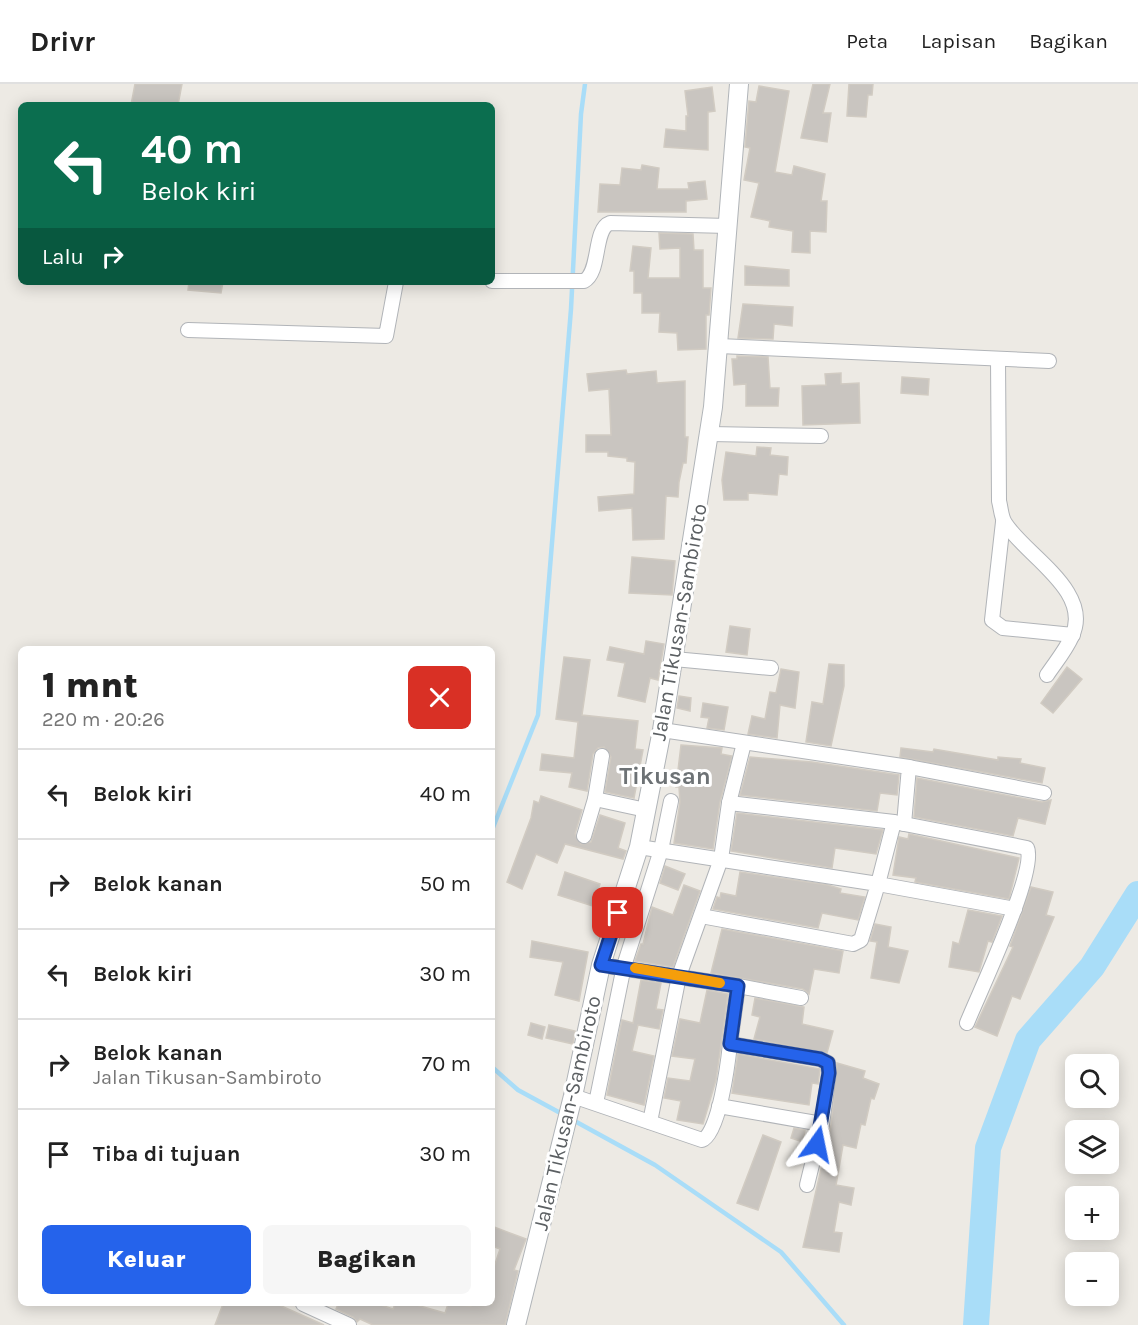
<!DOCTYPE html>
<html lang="id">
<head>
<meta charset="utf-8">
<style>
  body { margin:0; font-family:Karla,sans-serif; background:#f6f6f6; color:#222; height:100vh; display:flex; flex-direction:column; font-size:22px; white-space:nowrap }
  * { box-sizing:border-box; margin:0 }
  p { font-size:20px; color:#767676 }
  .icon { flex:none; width:33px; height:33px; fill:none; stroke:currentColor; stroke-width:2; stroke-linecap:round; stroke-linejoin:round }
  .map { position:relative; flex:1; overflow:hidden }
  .side { position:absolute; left:18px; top:562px; width:477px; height:660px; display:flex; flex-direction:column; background:#fff; border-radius:9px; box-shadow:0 3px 15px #0003 }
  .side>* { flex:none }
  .banner { position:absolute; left:18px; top:18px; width:477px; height:183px; border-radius:9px; box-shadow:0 3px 15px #0003; background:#0b6e4f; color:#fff; overflow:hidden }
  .fabs { position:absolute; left:1065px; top:970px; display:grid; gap:12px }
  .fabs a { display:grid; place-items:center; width:54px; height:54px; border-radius:9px; background:#fff; box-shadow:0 3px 15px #0003; font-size:30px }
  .pin { position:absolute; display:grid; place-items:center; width:51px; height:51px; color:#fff; margin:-26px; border-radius:12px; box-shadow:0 3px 9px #0006 }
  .me { position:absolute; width:66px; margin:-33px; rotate:12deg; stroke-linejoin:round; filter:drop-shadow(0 0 4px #0008) }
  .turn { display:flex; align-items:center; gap:21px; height:126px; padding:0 24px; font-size:27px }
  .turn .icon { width:78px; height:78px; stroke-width:2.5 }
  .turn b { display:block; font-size:42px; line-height:51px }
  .then { display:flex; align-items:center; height:57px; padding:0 24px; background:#0003; gap:12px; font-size:22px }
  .round { display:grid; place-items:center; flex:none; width:63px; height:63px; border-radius:9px; background:#f6f6f6 }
  .overview { display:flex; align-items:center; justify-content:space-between; height:102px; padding:0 24px }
  h1 { font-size:36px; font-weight:800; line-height:45px }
  .button { display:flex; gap:12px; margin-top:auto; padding:12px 24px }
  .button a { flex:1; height:69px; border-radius:9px; background:#2563eb; color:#fff; font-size:24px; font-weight:800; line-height:69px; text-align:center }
  .button a+a { background:#f6f6f6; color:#222 }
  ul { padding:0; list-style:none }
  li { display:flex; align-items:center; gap:18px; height:90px; padding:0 24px; border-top:2px solid #e0e0e0 }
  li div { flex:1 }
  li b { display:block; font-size:22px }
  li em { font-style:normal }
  header { display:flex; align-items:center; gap:36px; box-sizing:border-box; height:84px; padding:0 30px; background:#fff; border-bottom:2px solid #e0e0e0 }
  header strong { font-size:28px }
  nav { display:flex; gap:33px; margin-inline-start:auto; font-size:21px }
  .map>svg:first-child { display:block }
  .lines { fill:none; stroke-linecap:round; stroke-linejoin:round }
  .stream { stroke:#a9ddf8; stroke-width:4.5 }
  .river { stroke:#a9ddf8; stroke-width:26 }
  .building { fill:#c9c5c0; stroke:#d1cbc2; stroke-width:1.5 }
  .street-casing { stroke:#b1b4b8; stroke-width:16 }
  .secondary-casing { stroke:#b0b4b8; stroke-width:20 }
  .street { stroke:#fff; stroke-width:14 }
  .secondary { stroke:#fff; stroke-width:18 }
  .route-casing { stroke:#184099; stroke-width:15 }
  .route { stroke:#2563eb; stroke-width:10 }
  .slow { stroke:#f59e0b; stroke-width:10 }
  .labels { text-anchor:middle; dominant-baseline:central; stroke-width:6; stroke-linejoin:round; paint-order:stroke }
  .street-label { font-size:21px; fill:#5c6063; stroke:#fff }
  .quarter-label { font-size:24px; font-weight:bold; fill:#6d7275; stroke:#fff }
</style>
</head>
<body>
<header>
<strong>Drivr</strong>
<nav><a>Peta</a><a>Lapisan</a><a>Bagikan</a></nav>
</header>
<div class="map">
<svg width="1138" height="1241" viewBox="0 0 1138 1241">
  <rect width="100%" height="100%" fill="#edeae4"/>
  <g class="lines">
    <g class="stream">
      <polyline points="492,746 538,631 571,225 581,30 585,0"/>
      <polyline points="492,983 518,1006 564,1031"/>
      <polyline points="571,1035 655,1081 781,1168 844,1241"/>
    </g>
    <polyline class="river" points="976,1241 988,1064 1028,956 1092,883 1138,810"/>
  </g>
  <g class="building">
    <polygon points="135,0 182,0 178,21 131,21"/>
    <polygon points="813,0 830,0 823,29 831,29 827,58 801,54"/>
    <polygon points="849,0 873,0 872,11 868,11 866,33 847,32"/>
    <polygon points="759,2 789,7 775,88 792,91 794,82 825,90 821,117 827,117 826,148 810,147 810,169 792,168 793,147 769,143 770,137 751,133 759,99 744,96 750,64 745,63 749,17 756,18"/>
    <polygon points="712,3 715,27 708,28 708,66 664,63 666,45 686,47 686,32 688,32 685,7"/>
    <polygon points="642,81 659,84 657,105 689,105 688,99 705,97 707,115 686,117 686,128 598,128 600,100 620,101 622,84 641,86"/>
    <polygon points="659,149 693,150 694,166 703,166 703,204 711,204 709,231 706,231 706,265 678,266 677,249 659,248 660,229 642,229 642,209 634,209 634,187 630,187 633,162 651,164 648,194 680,194 680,164 660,165"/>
    <polygon points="745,182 789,186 789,202 745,201"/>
    <polygon points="189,198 223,198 221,209 188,206"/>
    <polygon points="743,220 793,223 792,242 774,240 773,255 738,254"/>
    <polygon points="737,272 768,273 770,304 779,304 778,322 746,322 746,300 734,301 732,275 737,275"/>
    <polygon points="626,286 627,290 656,287 657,299 685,297 685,353 688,353 686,379 683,379 679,398 678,413 666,412 664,455 633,456 632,424 599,427 598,413 634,410 635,378 627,377 627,374 608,372 608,368 586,368 586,351 611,351 609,305 589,307 587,290"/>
    <polygon points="841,289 841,300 859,299 860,339 803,341 802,302 826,301 825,290"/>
    <polygon points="902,293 929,295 928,311 901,309"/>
    <polygon points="757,363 771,364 770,371 788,373 787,391 779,390 777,411 748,409 748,416 724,416 722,396 726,368 756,372"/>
    <polygon points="632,473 675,477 672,511 629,509"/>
    <polygon points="730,542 750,545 747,571 726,568"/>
    <polygon points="646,557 664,560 658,596 650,594 645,618 618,612 625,579 607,576 610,563 644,570"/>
    <polygon points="564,573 590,576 582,631 638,637 635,665 643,666 634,714 605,708 611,673 604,663 598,664 593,670 587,707 569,703 572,689 540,686 542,670 574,674 578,638 556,635"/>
    <polygon points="829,580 844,581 844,602 831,662 806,658 812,618 823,620"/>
    <polygon points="1067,583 1082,595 1053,629 1041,619"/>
    <polygon points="781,585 799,588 795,624 780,621 777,654 748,650 752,632 765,635 770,608 776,609"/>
    <polygon points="679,612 691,614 690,627 677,624"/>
    <polygon points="703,619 728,623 724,646 707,644 709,634 701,633"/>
    <polygon points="681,661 722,664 721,670 732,672 720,718 713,765 674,759 680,718 679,703 676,703"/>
    <polygon points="901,664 933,668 934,665 998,676 998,673 1021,675 1020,679 1045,684 1042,699 900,673"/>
    <polygon points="750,673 812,678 899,691 897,711 880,709 877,727 740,711"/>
    <polygon points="917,694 1042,718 1051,716 1045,740 1018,734 1013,752 914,733"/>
    <polygon points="541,712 582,726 575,750 581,760 591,758 600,731 625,739 618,764 626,767 623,775 565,760 557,779 536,770 522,805 507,798 531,734 534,717 539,719"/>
    <polygon points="737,729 883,746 876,770 835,764 832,784 731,767"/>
    <polygon points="909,750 1019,774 1009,815 915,798 916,794 893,791 899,753 908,755"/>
    <polygon points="665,782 685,790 678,806 660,799"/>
    <polygon points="565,788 600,800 593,822 558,811"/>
    <polygon points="740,788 828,801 841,805 840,809 865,813 858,836 822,829 818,844 713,825 717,813 720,814 721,809 736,812"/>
    <polygon points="684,801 700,807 673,883 635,877 641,860 643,860 652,823 673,831"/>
    <polygon points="1031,803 1053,808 1046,831 1054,833 1020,915 1012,912 997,952 975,943 1013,863 1010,862"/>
    <polygon points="968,826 1002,832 992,858 988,857 979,888 949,883 953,858 959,860"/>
    <polygon points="875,840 891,843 888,863 908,867 899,899 871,894 877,858 870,857"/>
    <polygon points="722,845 843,867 839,889 814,885 809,910 803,905 711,889"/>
    <polygon points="532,857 588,868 579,917 555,911 563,878 530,873"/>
    <polygon points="641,896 661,899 656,925 663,926 659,945 638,941 632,967 654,972 644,1021 607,1011 622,936 633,939"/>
    <polygon points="707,906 728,910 716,996 703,1040 677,1036 681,1017 664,1014 668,994 690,997 695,975 672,972 680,935 700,939"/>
    <polygon points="755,914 804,923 802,940 833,947 827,969 754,955 760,933 752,931"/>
    <polygon points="531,939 545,943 542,955 528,951"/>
    <polygon points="549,941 575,947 573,960 546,954"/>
    <polygon points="738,970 820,985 818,1000 812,999 809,1021 732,1009"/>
    <polygon points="837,979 865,987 863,994 879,1000 874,1015 871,1014 865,1041 861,1040 856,1064 843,1061 836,1101 854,1104 851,1121 839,1118 834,1148 842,1149 839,1168 803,1163 831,1042"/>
    <polygon points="794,1044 805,1046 803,1058 791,1054"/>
    <polygon points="763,1051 781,1058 758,1126 737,1119"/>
    <polygon points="494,1143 526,1155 514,1186 518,1187 505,1241 373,1241 360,1235 357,1238 353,1233 336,1225 338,1220 378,1220 393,1225 395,1220 413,1220 445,1229 448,1220 471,1222 472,1220 492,1220 492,1189 500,1165 492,1162"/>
    <polygon points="223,1220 277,1220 324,1241 215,1241"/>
  </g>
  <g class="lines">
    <defs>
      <g id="street">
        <path d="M492 197H584C601 188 593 145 610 139L728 142"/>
        <polyline points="188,246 386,252 396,198"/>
        <polyline points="719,262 1049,277"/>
        <path d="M998 275 999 417C1001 424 1001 433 1005 439 1025 471 1093 507 1072 552 1066 566 1055 579 1047 591"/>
        <polyline points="710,350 821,352"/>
        <polyline points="1003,438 992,536 1003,544 1073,551"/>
        <polyline points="674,575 771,584"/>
        <polyline points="662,646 909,683 904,740"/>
        <polyline points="909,683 1044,709"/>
        <polyline points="595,715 646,726"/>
        <path d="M729 719 894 738 1027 764C1038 786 978 911 967 939"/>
        <polyline points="894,738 878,800 1015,825"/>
        <polyline points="584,752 595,715 602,672"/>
        <polyline points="639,763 878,800 861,856 853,860 701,832"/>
        <polyline points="601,881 738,902 730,960"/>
        <polyline points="738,902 801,914"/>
        <path d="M573 1012 702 1056C719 1050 728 979 730 960L820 975 828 979 829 989 822 1040 719 1022"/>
        <polyline points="596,1019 624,882 661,766 671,717"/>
        <polyline points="650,1038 679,892 721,775 729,719 744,659"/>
        <polyline points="807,1101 822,1040"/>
        <polyline points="303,1220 349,1241"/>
      </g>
      <polyline id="secondary" points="516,1241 573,1012 601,881 639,763 662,646 713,323 739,0"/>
    </defs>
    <use href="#street" class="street-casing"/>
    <use href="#secondary" class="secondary-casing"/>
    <use href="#street" class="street"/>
    <use href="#secondary" class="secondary"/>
  </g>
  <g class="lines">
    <defs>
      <polyline id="route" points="618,829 601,881 738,902 730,960 820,975 828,979 829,989 817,1060"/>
    </defs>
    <use href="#route" class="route-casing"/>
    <use href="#route" class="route"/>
    <polyline class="slow" points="635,884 720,899"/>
  </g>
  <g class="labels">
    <g class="street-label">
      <text transform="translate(679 538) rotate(-80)">Jalan Tikusan-Sambiroto</text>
      <text transform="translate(567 1029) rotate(-77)">Jalan Tikusan-Sambiroto</text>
    </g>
    <g class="quarter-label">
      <text x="665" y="692">Tikusan</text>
    </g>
  </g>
</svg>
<div class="fabs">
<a><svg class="icon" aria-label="search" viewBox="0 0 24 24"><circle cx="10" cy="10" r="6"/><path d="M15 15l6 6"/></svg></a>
<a><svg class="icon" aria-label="layers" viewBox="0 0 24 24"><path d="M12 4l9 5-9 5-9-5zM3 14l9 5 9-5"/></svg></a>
<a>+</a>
<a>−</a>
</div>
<div class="pin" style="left:618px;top:829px;background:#d93025"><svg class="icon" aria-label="arrive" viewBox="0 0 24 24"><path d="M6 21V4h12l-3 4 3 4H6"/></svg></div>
<svg class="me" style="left:817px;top:1060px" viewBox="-20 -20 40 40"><path d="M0-17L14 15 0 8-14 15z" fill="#2563eb" stroke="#fff" stroke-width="4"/></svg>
<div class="banner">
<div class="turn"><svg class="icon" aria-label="left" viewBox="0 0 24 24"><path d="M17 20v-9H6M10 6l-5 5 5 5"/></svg><div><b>40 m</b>Belok kiri</div></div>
<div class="then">Lalu<svg class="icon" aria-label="right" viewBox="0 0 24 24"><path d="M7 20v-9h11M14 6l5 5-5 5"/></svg></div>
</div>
<section class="side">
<div class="overview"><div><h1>1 mnt</h1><p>220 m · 20:26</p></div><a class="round" style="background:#d93025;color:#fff"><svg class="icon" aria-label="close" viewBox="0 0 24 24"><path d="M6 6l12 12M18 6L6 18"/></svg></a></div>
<ul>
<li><svg class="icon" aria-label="left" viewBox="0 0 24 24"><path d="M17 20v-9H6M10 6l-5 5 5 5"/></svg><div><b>Belok kiri</b></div><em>40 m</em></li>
<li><svg class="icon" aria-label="right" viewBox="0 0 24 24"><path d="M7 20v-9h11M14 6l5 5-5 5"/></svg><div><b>Belok kanan</b></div><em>50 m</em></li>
<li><svg class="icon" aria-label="left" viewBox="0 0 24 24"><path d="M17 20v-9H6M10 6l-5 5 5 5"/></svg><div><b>Belok kiri</b></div><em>30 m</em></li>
<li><svg class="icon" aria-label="right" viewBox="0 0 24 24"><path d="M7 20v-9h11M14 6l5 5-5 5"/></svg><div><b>Belok kanan</b><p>Jalan Tikusan-Sambiroto</p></div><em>70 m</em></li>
<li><svg class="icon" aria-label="arrive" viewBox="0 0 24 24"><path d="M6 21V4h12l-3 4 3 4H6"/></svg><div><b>Tiba di tujuan</b></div><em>30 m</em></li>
</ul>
<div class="button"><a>Keluar</a><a>Bagikan</a></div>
</section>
</div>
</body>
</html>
